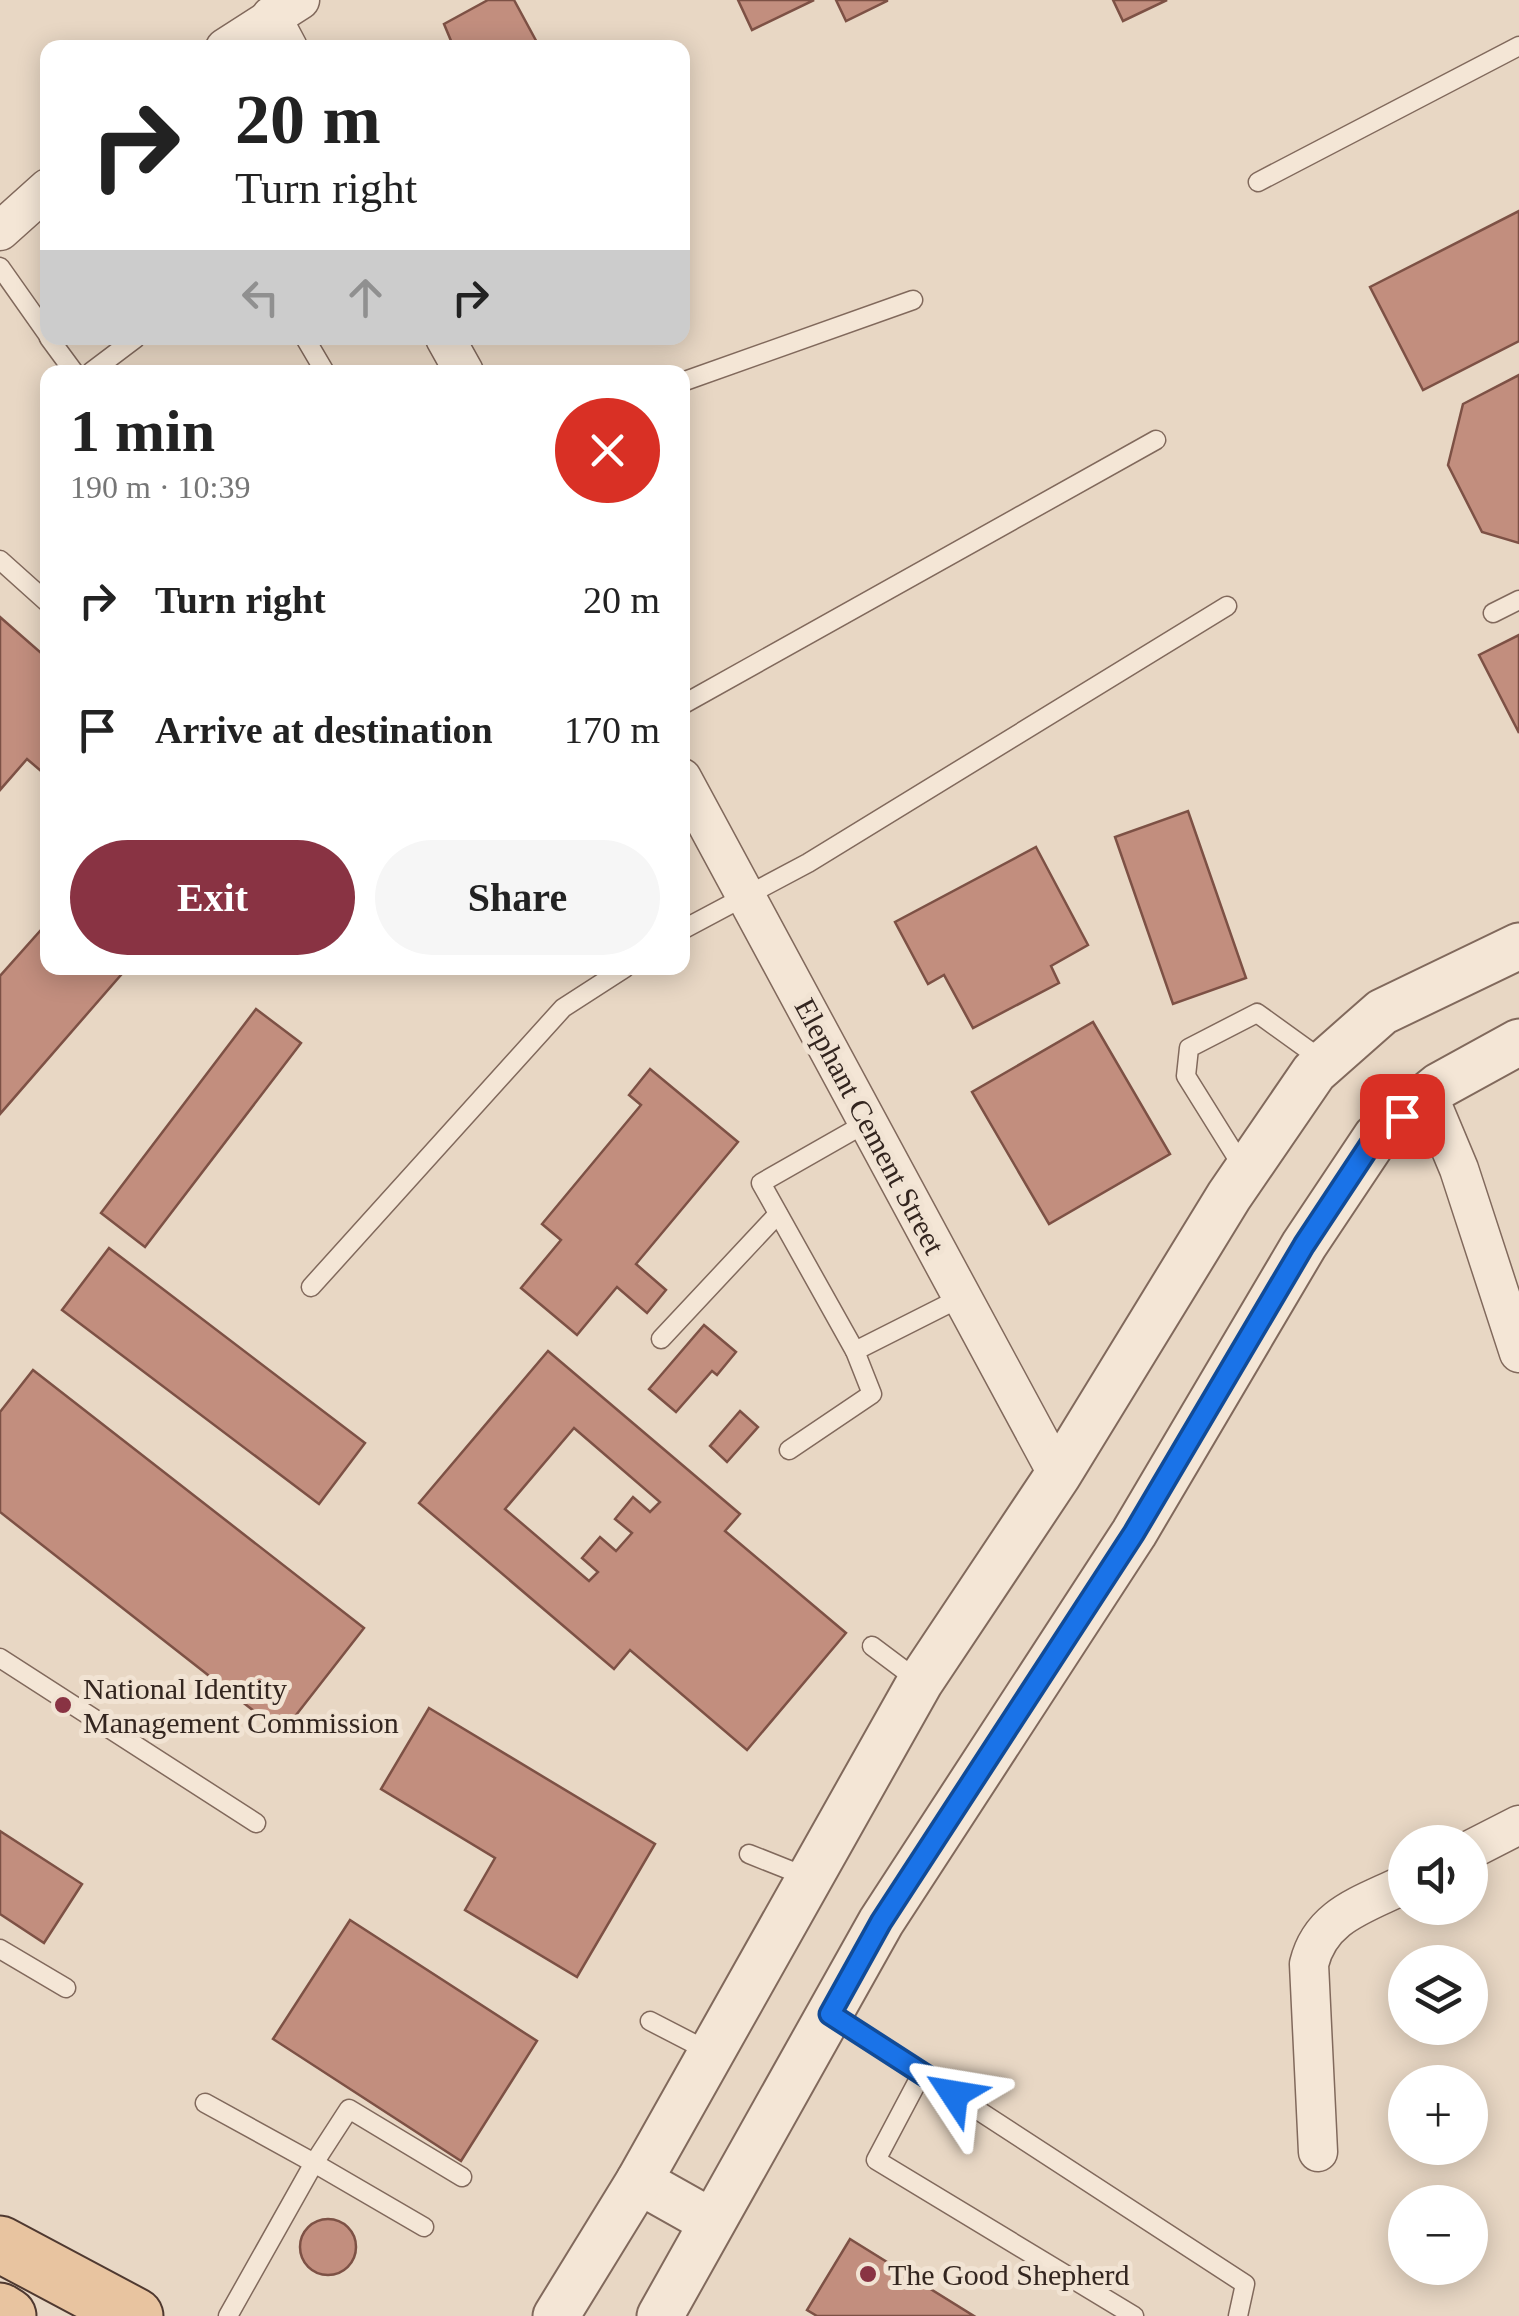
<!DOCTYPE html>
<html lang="en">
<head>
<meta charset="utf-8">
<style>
  body { margin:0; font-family:Georgia,serif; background:#f6f6f6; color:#222; height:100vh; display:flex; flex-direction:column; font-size:38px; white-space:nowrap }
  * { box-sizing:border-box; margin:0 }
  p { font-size:32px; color:#767676 }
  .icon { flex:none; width:55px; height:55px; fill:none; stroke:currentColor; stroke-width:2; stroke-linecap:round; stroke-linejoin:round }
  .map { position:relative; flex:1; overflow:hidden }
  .panel { position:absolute; left:40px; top:365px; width:650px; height:610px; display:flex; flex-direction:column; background:#fff; border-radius:20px; box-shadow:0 5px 25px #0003 }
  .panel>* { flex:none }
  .top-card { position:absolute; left:40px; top:40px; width:650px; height:305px; border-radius:20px; box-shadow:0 5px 25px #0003; background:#fff; color:#222; overflow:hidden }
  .controls { position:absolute; left:1388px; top:1825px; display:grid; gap:20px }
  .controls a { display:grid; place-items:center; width:100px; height:100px; border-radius:50%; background:#fff; box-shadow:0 5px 25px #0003; font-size:50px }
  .pin { position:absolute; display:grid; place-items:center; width:85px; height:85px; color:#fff; margin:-42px; border-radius:20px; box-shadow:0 5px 15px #0006 }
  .me { position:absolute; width:110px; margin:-55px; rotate:303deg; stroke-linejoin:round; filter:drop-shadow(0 0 8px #0008) }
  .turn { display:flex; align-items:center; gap:35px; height:210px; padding:0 30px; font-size:45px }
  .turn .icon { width:130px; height:130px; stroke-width:2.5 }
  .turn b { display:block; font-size:70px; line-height:85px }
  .lanes { display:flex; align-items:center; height:95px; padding:0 30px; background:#0003; justify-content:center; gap:50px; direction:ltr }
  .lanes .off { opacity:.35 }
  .round { display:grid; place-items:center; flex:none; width:105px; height:105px; border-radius:52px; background:#f6f6f6 }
  .overview { display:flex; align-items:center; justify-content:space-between; height:170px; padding:0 30px }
  h1 { font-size:60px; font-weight:800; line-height:75px }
  .primary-button { display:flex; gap:20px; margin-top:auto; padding:20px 30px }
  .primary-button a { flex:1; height:115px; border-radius:60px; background:#893343; color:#fff; font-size:40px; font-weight:800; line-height:115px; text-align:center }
  .primary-button a+a { background:#f6f6f6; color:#222 }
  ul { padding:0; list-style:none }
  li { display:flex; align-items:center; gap:30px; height:130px; padding:0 30px }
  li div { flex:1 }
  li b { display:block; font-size:38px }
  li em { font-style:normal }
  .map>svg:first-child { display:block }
  .building { fill:#c28e7e; stroke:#7d5145; stroke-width:2.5; fill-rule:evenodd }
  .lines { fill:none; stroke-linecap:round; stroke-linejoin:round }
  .service-casing { stroke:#81695c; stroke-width:21 }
  .minor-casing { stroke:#81695c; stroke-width:41 }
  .tertiary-casing { stroke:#81695c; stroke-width:49 }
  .primary-casing { stroke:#4f3930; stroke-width:59 }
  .service { stroke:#f4e6d6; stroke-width:18 }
  .minor { stroke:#f4e6d6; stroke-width:38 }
  .tertiary { stroke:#f4e6d6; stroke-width:45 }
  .primary { stroke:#e8c4a0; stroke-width:55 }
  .route-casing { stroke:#114b97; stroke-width:25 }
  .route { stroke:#1a73e8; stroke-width:18 }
  .poi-dot { fill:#893343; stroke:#f1e3d3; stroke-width:4 }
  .labels { text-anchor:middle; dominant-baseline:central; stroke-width:10; stroke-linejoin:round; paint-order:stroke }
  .street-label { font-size:30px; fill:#33251f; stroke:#f1e3d3 }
  .poi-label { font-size:30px; fill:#33251f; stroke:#f1e3d3; text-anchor:start }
</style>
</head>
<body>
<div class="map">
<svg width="1519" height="2316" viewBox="0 0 1519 2316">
  <rect width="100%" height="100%" fill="#e8d7c4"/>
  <g class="building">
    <polygon points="488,0 514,0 540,48 454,48 444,24"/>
    <polygon points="738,0 814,0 752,30"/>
    <polygon points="836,0 887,0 887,1 846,21"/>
    <polygon points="1113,0 1167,0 1123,21"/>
    <polygon points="1519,211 1519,341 1423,390 1370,287"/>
    <polygon points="1519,375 1519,543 1482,532 1448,465 1463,404"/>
    <polygon points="0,617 48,659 48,777 27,759 0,790"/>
    <polygon points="1519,635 1519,733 1479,655"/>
    <polygon points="1188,811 1246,978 1173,1004 1115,837"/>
    <polygon points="1036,847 1088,945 1051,966 1059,983 973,1028 944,975 928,984 895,922"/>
    <polygon points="48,922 48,968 127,968 0,1114 0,976"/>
    <polygon points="256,1009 301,1043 145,1247 101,1213"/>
    <polygon points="1093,1022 1170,1154 1049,1224 972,1092"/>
    <polygon points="650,1069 738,1142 636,1264 666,1290 647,1313 617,1287 577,1335 521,1288 561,1240 542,1224 641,1105 629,1095"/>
    <polygon points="109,1248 365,1443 319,1504 62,1310"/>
    <polygon points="704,1325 736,1352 717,1375 712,1371 676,1412 649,1389"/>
    <path d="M548 1351 740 1514 725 1531 846 1633 747 1750 630 1650 614 1669 419 1503ZM574 1428 660 1502 650 1512 633 1497 615 1519 632 1533 616 1551 600 1537 582 1558 598 1572 589 1581 505 1509Z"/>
    <polygon points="33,1370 364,1628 282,1733 0,1512 0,1412"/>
    <polygon points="740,1411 758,1427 727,1462 710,1446"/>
    <polygon points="429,1708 655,1844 577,1977 465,1910 495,1858 381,1789"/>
    <polygon points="0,1831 82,1884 44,1943 0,1914"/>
    <polygon points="350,1920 537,2041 461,2161 273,2039"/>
    <circle cx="328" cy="2247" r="28"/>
    <polygon points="850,2239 974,2316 817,2316 807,2310"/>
  </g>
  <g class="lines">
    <defs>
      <g id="service">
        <polyline points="1258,182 1519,46"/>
        <polyline points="0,267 48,335"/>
        <polyline points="49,338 74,372"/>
        <polyline points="305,338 325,372"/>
        <polyline points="91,372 136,338"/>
        <polyline points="682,382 913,300"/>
        <polyline points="0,560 48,603"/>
        <polyline points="1493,613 1519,600"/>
        <polyline points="682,705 1156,440"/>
        <polyline points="682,930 808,863 1227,606"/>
        <polyline points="1244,1169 1186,1076 1189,1048 1257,1013 1325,1062"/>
        <polyline points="311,1287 563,1008 625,968"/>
        <polyline points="661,1339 778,1214"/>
        <polyline points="855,1351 962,1297"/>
        <polyline points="789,1450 872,1394 855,1351 761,1183 868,1122"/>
        <polyline points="872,1646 920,1682"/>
        <polyline points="0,1658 256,1823"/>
        <polyline points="749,1854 807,1877"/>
        <polyline points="0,1949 66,1988"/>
        <polyline points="830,2014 1245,2284 1238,2316"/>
        <polyline points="650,2021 710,2052"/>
        <polyline points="922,2073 876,2160 1134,2316"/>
        <polyline points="205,2103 314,2163 349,2109 462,2177"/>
        <polyline points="228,2316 314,2163 424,2227"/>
      </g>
      <g id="minor">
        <polyline points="271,16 288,48"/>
        <polyline points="225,48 300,0"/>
        <polyline points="0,231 48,188"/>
        <polyline points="445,338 464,372"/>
        <polyline points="682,778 1058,1475"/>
        <polyline points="1428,1095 1459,1169 1519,1353"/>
        <polyline points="1470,1850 1519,1825"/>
        <path d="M1318 2152 1309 1964C1321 1915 1363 1905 1405 1884"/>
      </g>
      <g id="tertiary">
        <polyline points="639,2181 712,2222"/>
        <polyline points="556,2316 639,2181 920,1682 1058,1475 1229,1196 1314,1072 1382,1012 1519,946"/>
        <polyline points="660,2316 881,1922 1134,1533 1304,1245 1376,1137 1439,1086 1519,1042"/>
      </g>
      <g id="primary">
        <polyline points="0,2244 135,2316"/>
        <polyline points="0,2311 8,2316"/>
      </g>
    </defs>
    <use href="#service" class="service-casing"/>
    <use href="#minor" class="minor-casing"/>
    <use href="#tertiary" class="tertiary-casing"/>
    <use href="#primary" class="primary-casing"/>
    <use href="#service" class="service"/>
    <use href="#minor" class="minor"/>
    <use href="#tertiary" class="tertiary"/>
    <use href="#primary" class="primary"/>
  </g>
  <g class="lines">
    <defs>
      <polyline id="route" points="954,2094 830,2014 881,1922 1134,1533 1304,1245 1376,1136 1402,1116"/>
    </defs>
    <use href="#route" class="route-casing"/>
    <use href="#route" class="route"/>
  </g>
  <g class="poi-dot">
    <circle cx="63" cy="1705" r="10"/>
    <circle cx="868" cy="2274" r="10"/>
  </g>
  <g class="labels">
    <g class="street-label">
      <text transform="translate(870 1126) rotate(62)">Elephant Cement Street</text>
    </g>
    <g class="poi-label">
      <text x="83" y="1688">National Identity<tspan x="83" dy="34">Management Commission</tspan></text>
      <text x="888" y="2274">The Good Shepherd</text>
    </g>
  </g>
</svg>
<div class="controls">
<a><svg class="icon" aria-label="sound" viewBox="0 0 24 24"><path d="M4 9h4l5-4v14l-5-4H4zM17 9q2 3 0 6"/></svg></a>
<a><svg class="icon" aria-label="layers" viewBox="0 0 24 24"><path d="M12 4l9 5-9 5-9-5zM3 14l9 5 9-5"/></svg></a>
<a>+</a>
<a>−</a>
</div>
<div class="pin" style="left:1402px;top:1116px;background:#d93025"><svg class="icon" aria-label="arrive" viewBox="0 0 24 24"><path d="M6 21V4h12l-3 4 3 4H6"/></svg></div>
<svg class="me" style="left:954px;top:2094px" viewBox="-20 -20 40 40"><path d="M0-17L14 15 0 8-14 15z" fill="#1a73e8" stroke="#fff" stroke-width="4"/></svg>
<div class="top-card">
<div class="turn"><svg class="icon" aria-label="right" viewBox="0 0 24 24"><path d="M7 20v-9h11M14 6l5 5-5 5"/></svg><div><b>20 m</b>Turn right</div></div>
<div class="lanes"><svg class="icon off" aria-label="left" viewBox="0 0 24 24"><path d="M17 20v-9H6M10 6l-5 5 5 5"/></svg><svg class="icon off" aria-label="ahead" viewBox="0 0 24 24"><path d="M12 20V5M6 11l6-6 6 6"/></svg><svg class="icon" aria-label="right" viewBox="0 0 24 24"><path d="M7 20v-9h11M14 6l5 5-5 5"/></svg></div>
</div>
<section class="panel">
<div class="overview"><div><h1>1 min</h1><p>190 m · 10:39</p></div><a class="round" style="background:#d93025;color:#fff"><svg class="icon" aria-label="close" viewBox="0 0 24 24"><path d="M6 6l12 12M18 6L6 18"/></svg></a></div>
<ul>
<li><svg class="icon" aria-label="right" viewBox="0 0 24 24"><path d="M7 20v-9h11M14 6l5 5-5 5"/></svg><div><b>Turn right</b></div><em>20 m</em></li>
<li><svg class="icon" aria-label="arrive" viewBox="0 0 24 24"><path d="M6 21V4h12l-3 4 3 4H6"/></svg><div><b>Arrive at destination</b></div><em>170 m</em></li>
</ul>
<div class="primary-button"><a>Exit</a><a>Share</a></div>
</section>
</div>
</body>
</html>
